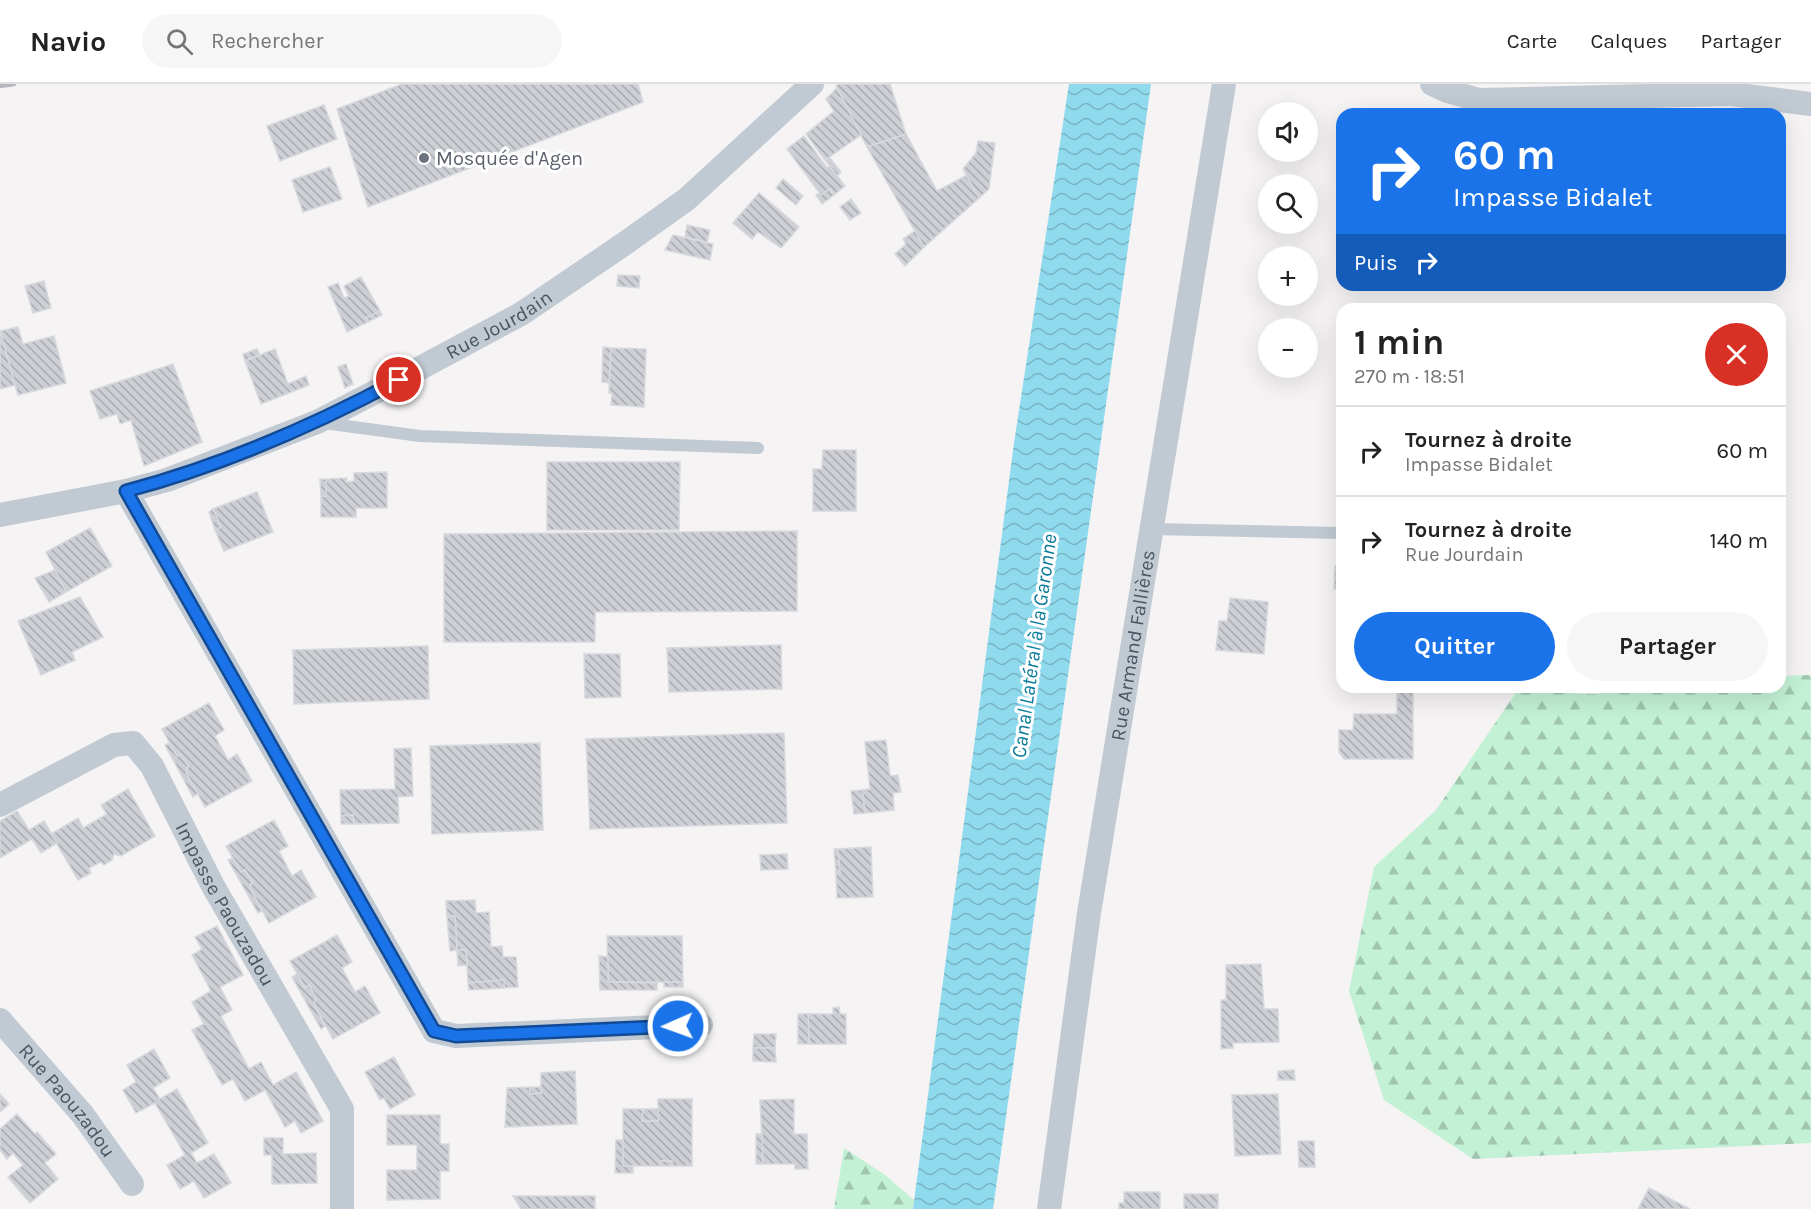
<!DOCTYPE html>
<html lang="fr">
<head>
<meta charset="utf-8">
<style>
  body { margin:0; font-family:Karla,sans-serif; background:#f6f6f6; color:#222; height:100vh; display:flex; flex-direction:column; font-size:22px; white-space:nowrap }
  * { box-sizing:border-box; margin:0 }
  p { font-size:20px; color:#767676 }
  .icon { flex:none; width:33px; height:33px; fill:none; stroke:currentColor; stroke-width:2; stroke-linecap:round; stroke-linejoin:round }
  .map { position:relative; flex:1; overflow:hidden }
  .details { position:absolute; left:1336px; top:219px; width:450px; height:390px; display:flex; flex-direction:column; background:#fff; border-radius:18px; box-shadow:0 6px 24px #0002 }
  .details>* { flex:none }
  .guide { position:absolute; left:1336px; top:24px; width:450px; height:183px; border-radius:18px; box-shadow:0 6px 24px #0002; background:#1a73e8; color:#fff; overflow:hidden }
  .controls { position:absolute; left:1258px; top:18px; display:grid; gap:12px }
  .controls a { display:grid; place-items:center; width:60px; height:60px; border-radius:50%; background:#fff; box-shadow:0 6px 24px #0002; font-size:30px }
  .pin { position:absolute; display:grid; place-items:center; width:51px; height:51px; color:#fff; margin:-26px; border:3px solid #fff; border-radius:50%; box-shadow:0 2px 6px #0007 }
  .me { position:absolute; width:66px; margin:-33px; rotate:268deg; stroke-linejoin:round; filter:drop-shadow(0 0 4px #0008) }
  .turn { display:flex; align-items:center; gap:21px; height:126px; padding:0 18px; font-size:27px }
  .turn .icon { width:78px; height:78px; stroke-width:2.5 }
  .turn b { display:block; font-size:42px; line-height:51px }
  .then { display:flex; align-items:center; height:57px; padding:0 18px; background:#0003; gap:12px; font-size:22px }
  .round { display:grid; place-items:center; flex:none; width:63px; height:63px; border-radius:32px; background:#f6f6f6 }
  .overview { display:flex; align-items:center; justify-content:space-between; height:102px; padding:0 18px }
  h1 { font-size:36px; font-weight:700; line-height:45px }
  .cta { display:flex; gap:12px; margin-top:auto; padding:12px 18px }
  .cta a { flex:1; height:69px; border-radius:36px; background:#1a73e8; color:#fff; font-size:24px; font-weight:700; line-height:69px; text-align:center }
  .cta a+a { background:#f6f6f6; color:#222 }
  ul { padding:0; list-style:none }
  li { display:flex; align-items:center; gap:18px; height:90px; padding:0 18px; border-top:2px solid #e0e0e0 }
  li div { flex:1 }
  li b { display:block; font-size:22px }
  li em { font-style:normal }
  header { display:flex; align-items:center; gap:36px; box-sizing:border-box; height:84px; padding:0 30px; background:#fff; border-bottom:2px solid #e0e0e0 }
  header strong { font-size:28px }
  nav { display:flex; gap:33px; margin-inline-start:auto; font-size:21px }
  .search { width:420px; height:54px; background:#f6f6f6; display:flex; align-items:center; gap:15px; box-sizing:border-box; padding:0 21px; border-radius:33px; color:#767676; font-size:22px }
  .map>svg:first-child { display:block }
  .forest { fill:url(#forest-firs) }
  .water { fill:url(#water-waves) }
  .building { fill:url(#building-back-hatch); stroke:#d7d9de; stroke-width:1.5 }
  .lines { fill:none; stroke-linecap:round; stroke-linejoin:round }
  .service { stroke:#c1cad2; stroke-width:12 }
  .minor { stroke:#c1cad2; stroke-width:24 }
  .rail { stroke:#b5b8bd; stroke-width:4.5 }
  .route-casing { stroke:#114b97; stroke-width:15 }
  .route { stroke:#1a73e8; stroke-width:10 }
  .worship-dot { fill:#6b7280; stroke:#fff; stroke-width:2 }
  .labels { text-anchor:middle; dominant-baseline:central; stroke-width:6; stroke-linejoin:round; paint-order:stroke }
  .worship-label { font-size:20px; fill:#5b616d; stroke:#fff; text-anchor:start }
  .street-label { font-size:20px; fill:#4a5661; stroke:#fff }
  .water-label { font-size:21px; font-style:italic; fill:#0c7c9b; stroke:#fff }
</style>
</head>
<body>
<header>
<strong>Navio</strong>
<div class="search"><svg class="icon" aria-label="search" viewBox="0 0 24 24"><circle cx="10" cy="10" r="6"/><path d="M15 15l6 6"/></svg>Rechercher</div>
<nav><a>Carte</a><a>Calques</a><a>Partager</a></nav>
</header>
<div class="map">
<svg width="1811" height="1125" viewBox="0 0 1811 1125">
  <defs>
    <pattern id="forest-firs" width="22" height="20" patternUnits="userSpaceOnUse" patternTransform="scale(1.5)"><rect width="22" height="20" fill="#c3f1d5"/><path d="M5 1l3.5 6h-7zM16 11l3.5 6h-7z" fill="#a0c6b0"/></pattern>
    <pattern id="water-waves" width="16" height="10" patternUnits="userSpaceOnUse" patternTransform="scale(1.5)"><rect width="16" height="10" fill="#90daee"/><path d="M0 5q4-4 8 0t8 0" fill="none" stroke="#78b4c4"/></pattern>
    <pattern id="building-back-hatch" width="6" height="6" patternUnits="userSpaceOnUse" patternTransform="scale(1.5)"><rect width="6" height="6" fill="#cdcfd5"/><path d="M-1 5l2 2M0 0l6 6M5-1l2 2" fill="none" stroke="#a8abb0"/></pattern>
  </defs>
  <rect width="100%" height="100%" fill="#f5f3f3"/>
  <g class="forest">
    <polygon points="1811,591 1811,1059 1473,1075 1384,1016 1349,907 1374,783 1436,726 1517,607 1594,610 1664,603 1780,603 1781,592"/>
    <polygon points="844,1064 885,1091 914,1116 913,1125 834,1125"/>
  </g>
  <polygon class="water" points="1069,0 1151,0 993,1125 913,1125 1014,359"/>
  <g class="building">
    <polygon points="402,0 638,0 643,18 368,123 337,25"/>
    <polygon points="838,0 890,0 906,50 867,63 836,2"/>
    <polygon points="837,4 861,51 825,76 806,50 834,27 826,15"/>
    <polygon points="324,21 337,55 280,77 267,42"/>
    <polygon points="906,50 937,107 967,91 979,114 924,163 867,63"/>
    <polygon points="804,52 827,84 830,82 845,102 834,111 830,105 821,111 787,65"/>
    <polygon points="978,57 995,59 989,105 979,114 963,85 976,69"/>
    <polygon points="830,74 841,88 837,92 825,76"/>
    <polygon points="330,83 342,115 303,128 292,96"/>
    <polygon points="783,95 803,112 796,121 776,104"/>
    <polygon points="830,105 834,111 822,120 816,111 819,109 821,111"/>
    <polygon points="759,109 799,143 781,164 758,148 752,155 733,139"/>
    <polygon points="851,115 861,129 850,136 840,123"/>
    <polygon points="687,141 710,146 707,158 685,153"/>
    <polygon points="915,147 924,163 905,182 895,170 906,160 903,155"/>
    <polygon points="673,151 713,160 710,176 665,166"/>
    <polygon points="618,191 640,192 639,204 617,202"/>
    <polygon points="361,193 380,227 366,234 368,238 347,248 328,203 338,199 344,214 349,212 344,202"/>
    <polygon points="44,197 51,224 33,229 25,202"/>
    <polygon points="380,227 382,231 368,238 366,234"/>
    <polygon points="18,243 23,260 54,252 66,299 18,311 0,247"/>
    <polygon points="0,246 15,301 0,305"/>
    <polygon points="603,263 611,264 609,299 602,298"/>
    <polygon points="611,264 646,265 644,323 611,321 612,309 609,309"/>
    <polygon points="257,265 260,271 245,277 243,270"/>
    <polygon points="275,265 288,300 306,292 309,301 261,320 245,277"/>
    <polygon points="173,280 202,358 144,382 131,336 120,340 117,330 100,335 90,307"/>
    <polygon points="346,280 353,300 345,304 338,283"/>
    <polygon points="823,366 856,366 856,427 813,427 813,385 822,385"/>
    <polygon points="547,378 680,378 679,446 547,446"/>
    <polygon points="387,388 387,424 356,424 356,433 321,433 321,412 326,412 326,395 347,394 346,398 354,397 354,389"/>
    <polygon points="320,395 326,395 326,412 321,412"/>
    <polygon points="257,408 273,448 224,467 215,446 221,443 213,425"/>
    <polygon points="213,425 221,443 215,446 209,428"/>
    <polygon points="90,444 112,482 66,508 46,468"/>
    <polygon points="797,447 797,527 595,528 595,558 444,558 444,450"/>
    <polygon points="1335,482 1342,483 1342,505 1334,505"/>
    <polygon points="55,486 66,508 49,518 35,494"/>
    <polygon points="80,513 103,553 72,568 75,576 41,591 18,537"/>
    <polygon points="1230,514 1268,518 1264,570 1216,566 1219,537 1227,537"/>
    <polygon points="781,561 782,605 669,608 667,564"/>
    <polygon points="428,562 429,615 294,620 293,566"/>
    <polygon points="584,570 620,570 621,613 585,614"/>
    <polygon points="1397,603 1413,603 1413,675 1344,675 1339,668 1339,646 1353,646 1354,630 1397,630"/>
    <polygon points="209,619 224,646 215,652 228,676 237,670 252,697 205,723 186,689 188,682 181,670 177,672 162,645"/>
    <polygon points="784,649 787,739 590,745 586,655"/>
    <polygon points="886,656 890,692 898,691 901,708 893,709 894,726 865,729 862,706 870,705 865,658"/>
    <polygon points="169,659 177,672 181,670 188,682 186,689 198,710 193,713 165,661"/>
    <polygon points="540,659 543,746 432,750 430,662"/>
    <polygon points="411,664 413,712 398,713 399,739 354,740 353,731 341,732 340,706 395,705 394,665"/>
    <polygon points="128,705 155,752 121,772 114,770 112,776 104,781 101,778 89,784 91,789 78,796 51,750 78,734 83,744 107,730 101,721"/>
    <polygon points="862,706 865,729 854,730 851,707"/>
    <polygon points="17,727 29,746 44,737 57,759 41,769 32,755 0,774 0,737"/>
    <polygon points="353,731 354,740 341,740 341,732"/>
    <polygon points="274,736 288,762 279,767 292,792 301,786 316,813 269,839 250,804 252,797 245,786 241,788 226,762"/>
    <polygon points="871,763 873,813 837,814 836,789 840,789 838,765"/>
    <polygon points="834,765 838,765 840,789 836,789"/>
    <polygon points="787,770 788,785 761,786 760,771"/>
    <polygon points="233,774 241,788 245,786 252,797 250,804 262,827 258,829 228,776"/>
    <polygon points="475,816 476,829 489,828 491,863 502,862 503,873 516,873 518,903 504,904 504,896 468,899 466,866 457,866 455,832 447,832 446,817"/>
    <polygon points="447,832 455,832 457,866 450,867"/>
    <polygon points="217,842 243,891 220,903 232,926 221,932 249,985 261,978 273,1001 296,988 323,1037 301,1049 295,1037 285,1043 265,1006 245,1017 233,995 222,1001 192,946 204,940 192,918 211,907 192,871 202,865 195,853"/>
    <polygon points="337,851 352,878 342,884 355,908 365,902 380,929 333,955 314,920 316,914 309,901 305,904 290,877"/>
    <polygon points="607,852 682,852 683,898 608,898"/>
    <polygon points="457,866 466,866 467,881 458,882"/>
    <polygon points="599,872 608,873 608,898 657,899 657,906 600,906"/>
    <polygon points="1261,880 1264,925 1278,925 1279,958 1233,959 1233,964 1221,965 1221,916 1226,916 1226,881"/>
    <polygon points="297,890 305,904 309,901 316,914 314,920 325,942 321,945 292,893"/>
    <polygon points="504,896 504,904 469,906 468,899"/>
    <rect x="664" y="898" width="19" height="5"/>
    <polygon points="839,923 840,930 846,930 846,960 809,960 808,930 833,930 833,924"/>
    <polygon points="798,930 808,930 809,960 798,960"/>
    <polygon points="754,950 776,950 775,964 753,964"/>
    <polygon points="753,964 775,964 776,978 753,977"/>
    <polygon points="154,965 170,994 153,1004 160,1015 177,1005 208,1059 191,1069 197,1079 214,1070 231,1099 204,1114 194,1097 180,1105 167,1081 185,1071 155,1019 136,1029 123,1006 136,998 127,981"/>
    <polygon points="394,973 415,1011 390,1025 384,1014 380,1016 365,988"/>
    <polygon points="1294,986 1295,996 1278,996 1278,987"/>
    <polygon points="575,987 577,1040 505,1043 507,1004 530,1003 530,1010 541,1009 541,989"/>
    <polygon points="530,1003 541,1003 541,1009 530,1010"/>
    <polygon points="0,1010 9,1020 0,1028"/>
    <polygon points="1278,1010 1281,1070 1235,1072 1232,1011"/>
    <polygon points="658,1015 692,1015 692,1082 672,1082 672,1077 660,1077 660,1082 623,1082 623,1025 643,1025 642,1037 658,1037"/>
    <polygon points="794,1015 794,1050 807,1050 808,1085 795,1085 795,1080 763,1080 760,1016"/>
    <polygon points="643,1025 658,1025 658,1037 642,1037"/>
    <polygon points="17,1030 35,1050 37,1048 56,1070 45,1079 58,1095 30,1119 8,1093 23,1081 13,1069 7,1075 0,1066 0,1045"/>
    <polygon points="387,1031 440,1031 440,1060 449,1060 449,1087 440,1087 440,1115 387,1116 387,1086 417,1086 417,1061 387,1061"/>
    <polygon points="756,1050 762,1050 763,1080 756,1080"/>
    <polygon points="264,1054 283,1054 283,1070 316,1069 317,1099 272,1100 272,1071 264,1071"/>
    <polygon points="616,1056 623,1056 623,1082 633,1082 633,1089 615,1089"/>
    <polygon points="1298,1057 1314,1057 1315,1083 1299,1083"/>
    <rect x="660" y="1077" width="12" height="5"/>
    <polygon points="1649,1104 1690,1125 1638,1125"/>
    <polygon points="1124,1108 1160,1108 1160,1125 1119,1125 1119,1119 1124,1119"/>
    <rect x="1184" y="1110" width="34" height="15"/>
    <polygon points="513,1112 595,1112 595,1125 521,1125"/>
  </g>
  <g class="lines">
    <g class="service">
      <polyline points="324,339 420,352 758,364"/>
      <polyline points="1151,445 1342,449"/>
    </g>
    <g class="minor">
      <polyline points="1432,0 1447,7 1479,16 1731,10 1811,20"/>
      <polyline points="126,407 434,947 456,952 701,941"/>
      <path id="s1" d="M0 431 126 407 167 396 317 338 381 305 521 230 624 160 687 115 812 0"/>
      <path id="s2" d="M0 721 114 661 133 659 152 682 213 802 342 1025V1125"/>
      <path id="s3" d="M0 936 83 1031 132 1100"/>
      <path id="s4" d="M1049 1125 1089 829 1224 0"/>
    </g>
    <polyline class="rail" points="0,2 14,0"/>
  </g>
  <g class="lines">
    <defs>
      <path id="route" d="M399 296C313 342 220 382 126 407L434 947 456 952 678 942"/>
    </defs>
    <use href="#route" class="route-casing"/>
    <use href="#route" class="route"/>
  </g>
  <circle class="worship-dot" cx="424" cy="74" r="6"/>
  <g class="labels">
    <g class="worship-label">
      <text x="436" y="74">Mosquée d'Agen</text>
    </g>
    <g class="street-label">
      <text stroke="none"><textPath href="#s1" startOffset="538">Rue Jourdain</textPath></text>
      <text stroke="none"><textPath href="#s4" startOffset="570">Rue Armand Fallières</textPath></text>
      <text stroke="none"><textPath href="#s2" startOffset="334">Impasse Paouzadou</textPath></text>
      <text stroke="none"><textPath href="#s3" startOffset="105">Rue Paouzadou</textPath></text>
    </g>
    <g class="water-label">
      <text transform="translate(1034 562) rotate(-82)">Canal Latéral à la Garonne</text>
    </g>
  </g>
</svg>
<div class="controls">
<a><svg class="icon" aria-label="sound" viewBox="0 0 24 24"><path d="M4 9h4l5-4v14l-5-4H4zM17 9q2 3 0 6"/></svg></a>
<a><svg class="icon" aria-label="search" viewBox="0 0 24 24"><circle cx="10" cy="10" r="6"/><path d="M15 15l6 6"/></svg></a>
<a>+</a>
<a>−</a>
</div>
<div class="pin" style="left:399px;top:296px;background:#d93025"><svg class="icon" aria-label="arrive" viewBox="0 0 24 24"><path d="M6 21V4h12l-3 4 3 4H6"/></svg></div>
<svg class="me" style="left:678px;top:942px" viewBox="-20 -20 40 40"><circle r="17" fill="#1a73e8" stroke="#fff" stroke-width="3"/><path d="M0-11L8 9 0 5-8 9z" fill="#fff"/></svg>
<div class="guide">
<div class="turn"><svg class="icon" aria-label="right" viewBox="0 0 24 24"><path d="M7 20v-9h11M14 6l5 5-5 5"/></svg><div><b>60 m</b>Impasse Bidalet</div></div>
<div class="then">Puis<svg class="icon" aria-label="right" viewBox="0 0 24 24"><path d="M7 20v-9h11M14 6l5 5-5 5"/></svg></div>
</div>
<section class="details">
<div class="overview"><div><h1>1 min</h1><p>270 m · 18:51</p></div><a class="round" style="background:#d93025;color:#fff"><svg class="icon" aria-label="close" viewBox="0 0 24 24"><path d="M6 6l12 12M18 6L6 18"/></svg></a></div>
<ul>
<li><svg class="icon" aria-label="right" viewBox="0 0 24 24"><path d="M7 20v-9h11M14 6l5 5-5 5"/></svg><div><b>Tournez à droite</b><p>Impasse Bidalet</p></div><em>60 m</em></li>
<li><svg class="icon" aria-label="right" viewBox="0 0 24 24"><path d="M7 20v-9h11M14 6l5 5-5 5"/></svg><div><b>Tournez à droite</b><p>Rue Jourdain</p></div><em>140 m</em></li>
</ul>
<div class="cta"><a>Quitter</a><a>Partager</a></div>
</section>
</div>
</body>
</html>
